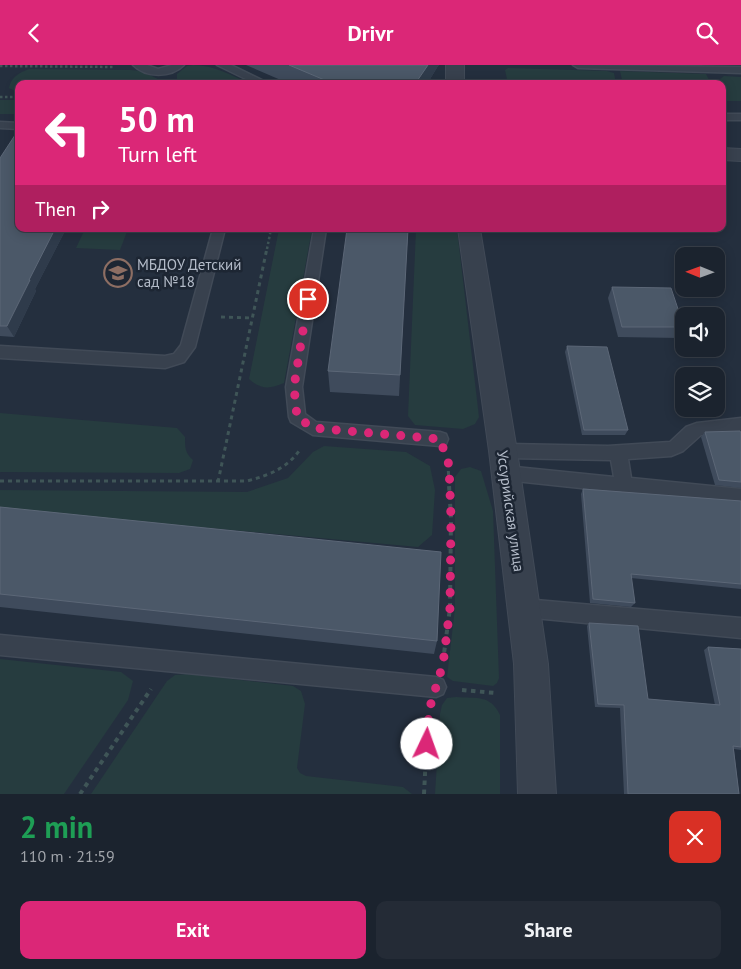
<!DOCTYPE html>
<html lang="en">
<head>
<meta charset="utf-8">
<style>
  body { margin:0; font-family:"PT Sans",sans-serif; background:#242b36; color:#f1f3f6; height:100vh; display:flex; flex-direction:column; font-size:19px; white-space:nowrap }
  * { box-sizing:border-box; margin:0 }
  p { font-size:16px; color:#a0a4aa }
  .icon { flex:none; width:28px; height:28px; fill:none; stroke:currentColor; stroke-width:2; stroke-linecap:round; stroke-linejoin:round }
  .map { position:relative; height:729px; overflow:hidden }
  .details { display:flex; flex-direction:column; background:#1b232e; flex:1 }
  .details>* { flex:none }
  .hud { position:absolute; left:15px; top:15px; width:711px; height:152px; border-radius:10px; box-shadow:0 2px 12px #0003,0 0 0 1px #39404a; background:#db2777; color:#fff; overflow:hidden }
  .needle { width:32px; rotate:271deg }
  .controls { position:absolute; left:675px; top:182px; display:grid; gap:10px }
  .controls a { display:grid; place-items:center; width:50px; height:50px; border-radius:10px; background:#1b232e; box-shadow:0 2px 12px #0003,0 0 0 1px #39404a; font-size:25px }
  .pin { position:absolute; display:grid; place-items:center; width:42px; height:42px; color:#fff; margin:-21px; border:2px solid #fff; border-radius:50%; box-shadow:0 1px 5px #0007 }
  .me { position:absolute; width:55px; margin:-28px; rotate:3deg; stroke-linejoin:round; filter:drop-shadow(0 0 4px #0008) }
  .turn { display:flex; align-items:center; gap:18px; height:105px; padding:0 20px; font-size:22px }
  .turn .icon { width:65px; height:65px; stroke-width:2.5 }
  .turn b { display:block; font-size:35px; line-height:42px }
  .then { display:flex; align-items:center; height:48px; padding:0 20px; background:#0003; gap:10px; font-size:19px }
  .round { display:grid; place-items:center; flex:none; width:52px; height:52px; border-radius:10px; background:#242b36 }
  .head { display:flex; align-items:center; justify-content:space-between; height:85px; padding:0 20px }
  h1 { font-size:30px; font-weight:600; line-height:38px; color:#1e9e55 }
  .cta { display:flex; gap:10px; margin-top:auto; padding:10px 20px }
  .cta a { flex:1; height:58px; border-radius:10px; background:#db2777; color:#fff; font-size:20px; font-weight:600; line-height:58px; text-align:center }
  .cta a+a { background:#242b36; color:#f1f3f6 }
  header { display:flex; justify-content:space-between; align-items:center; height:65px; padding:0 20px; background:#db2777; color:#fff; font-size:22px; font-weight:600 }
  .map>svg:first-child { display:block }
  .green { fill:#263c3f }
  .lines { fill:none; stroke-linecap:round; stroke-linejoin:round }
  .service-casing { stroke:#414a57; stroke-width:3 }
  .minor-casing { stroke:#414a57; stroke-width:2 }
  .path-far2 { stroke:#3f5557; stroke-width:2.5; stroke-dasharray:2.5 2.5; stroke-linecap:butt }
  .path-far1 { stroke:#3f5557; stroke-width:3; stroke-dasharray:4 4; stroke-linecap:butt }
  .path { stroke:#3f5557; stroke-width:4; stroke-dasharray:4.5 4.5; stroke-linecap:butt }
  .service { fill:#38414e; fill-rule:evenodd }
  .minor { fill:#38414e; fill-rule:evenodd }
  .wall { fill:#3f4b5c }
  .shaded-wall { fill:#2f3b4b }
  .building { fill:#4b5868; stroke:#5c6777 }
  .route { stroke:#db2777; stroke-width:9; stroke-dasharray:0 16.2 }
  .labels { text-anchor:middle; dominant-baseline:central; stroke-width:5; stroke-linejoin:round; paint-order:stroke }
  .poi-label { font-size:15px; fill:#b4bcc9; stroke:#1d2633; text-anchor:start }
  .street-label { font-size:15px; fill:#b4bcc9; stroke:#1d2633 }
</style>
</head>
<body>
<header><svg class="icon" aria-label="back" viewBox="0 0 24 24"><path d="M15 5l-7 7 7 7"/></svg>Drivr<svg class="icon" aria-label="search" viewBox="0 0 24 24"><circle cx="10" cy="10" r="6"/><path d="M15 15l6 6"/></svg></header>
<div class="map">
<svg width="741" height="729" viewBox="0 0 741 729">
  <rect width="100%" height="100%" fill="#242f3e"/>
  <g class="green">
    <path d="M193 0C214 0 231 10 250 19H177V9L187 1Z"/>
    <polygon points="508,3 607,6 614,8 616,19 508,19 505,5"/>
    <path d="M29 4 130 5 141 6 160 15 157 19H19V28L9 23C11 12 19 8 29 4Z"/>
    <polygon points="620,6 706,9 711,19 623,19"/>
    <polygon points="724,11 741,12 741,36 723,36 722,19 720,14"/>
    <rect x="0" y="35" width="19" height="14"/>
    <polygon points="85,164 128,164 120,185 76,183"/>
    <path d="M279 164H312L284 318C270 324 261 325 249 314Z"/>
    <polygon points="416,164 457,164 479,352 475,359 463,364 415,360 408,351"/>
    <path d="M0 348 177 363 185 372C185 383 185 388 193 395L190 404 179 408 0 407Z"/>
    <polygon points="324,381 406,387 430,401 435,425 432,470 418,482 0,444 0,425 247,427 288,413 313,387"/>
    <polygon points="470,402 481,406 493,446 499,613 497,618 493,621 453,616 447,612 455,543 455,412 461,404"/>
    <polygon points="0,594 121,607 133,616 128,635 64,729 0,729"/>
    <polygon points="188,609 293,621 301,626 305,639 297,703 300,708 306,711 403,722 412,729 91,729 167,616 175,610"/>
    <path d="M456 632C477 634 490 629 500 650V729H435L440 649 442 640 447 633Z"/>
  </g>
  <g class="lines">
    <defs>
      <g id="service">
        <path d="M133 0H147L158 4 172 0H184C171 13 146 13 133 0Z"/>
        <polygon points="217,0 231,0 270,19 256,19"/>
        <polygon points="573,0 741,2 741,8 578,3"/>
        <rect x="722" y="49" width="19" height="6"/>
        <polygon points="0,57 19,58 19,64 0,63"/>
        <polygon points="213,164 225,164 195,282 184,297 165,303 0,293 0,281 165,291 174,289 181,280"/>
        <polygon points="314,164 326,164 302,322 305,349 316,357 440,367 446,369 448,374 446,379 440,381 313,370 291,357 289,352 286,322"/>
        <polygon points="741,353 741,367 701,370 683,386 671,391 628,394 631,413 741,424 741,440 506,415 500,413 498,408 500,403 506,401 614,412 611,395 503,393 497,391 495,386 497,381 503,379 608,381 670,377 686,362 697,358"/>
        <polygon points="524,534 741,553 741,573 524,552 517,550 514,543 517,536"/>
        <polygon points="0,570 436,612 443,615 446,622 443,629 436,632 0,590"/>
      </g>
      <g id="minor">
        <rect x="446" y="0" width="18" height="19"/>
        <polygon points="722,83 741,84 741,96 722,95"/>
        <polygon points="458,164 480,164 517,386 548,599 556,729 518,729 514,599 489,386"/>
      </g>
    </defs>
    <use href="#service" class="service-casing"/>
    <use href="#minor" class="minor-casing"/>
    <g class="path-far2">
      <polyline points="0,1 115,2"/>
      <polyline points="0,32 19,32"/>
      <polyline points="267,184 271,164"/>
    </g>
    <g class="path-far1">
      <polyline points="221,252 253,253"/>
      <polyline points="448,398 449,421"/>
      <path d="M0 416H247C270 410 288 403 301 383"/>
      <polyline points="218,417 267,183"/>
    </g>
    <g class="path">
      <polyline points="443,596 450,543 451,453 449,420"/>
      <polyline points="462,625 495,628"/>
      <polyline points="80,729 151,624"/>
      <polyline points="424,729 428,650"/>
    </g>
    <use href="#service" class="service"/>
    <use href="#minor" class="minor"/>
  </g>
  <g class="wall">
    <polygon points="246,0 439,0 438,1 427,19 290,19"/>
    <polygon points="0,93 19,164 66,164 35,224 36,226 14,272 0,271"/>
    <polygon points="408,164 399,331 330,327 328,306"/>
    <polygon points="612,222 684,262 679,273 618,272 608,233"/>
    <polygon points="567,281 628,365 625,370 582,370 565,287"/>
    <polygon points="705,367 741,368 741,423 715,420 701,372"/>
    <polygon points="583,424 741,436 741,524 631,513 635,538 631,542 590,538 581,429"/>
    <polygon points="0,442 437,576 434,589 0,542"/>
    <polygon points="589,558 648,634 715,640 704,585 708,582 741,584 741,685 734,684 739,729 624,729 620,643 595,642 587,561"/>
  </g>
  <g class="shaded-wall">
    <polygon points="428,0 439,0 438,1 427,19 415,19"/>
    <polygon points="55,164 66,164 35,224 36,226 14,272 7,261 29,215"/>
  </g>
  <g class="building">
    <polygon points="289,0 428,0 415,19 334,19"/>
    <polygon points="19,64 19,164 55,164 29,215 30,215 7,261 0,261 0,93"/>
    <polygon points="347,164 408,164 400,310 328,306"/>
    <polygon points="612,222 671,223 684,262 622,262"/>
    <polygon points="567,281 607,282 628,365 584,365"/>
    <polygon points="740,366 741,368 741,417 719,415 705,367"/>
    <polygon points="583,424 741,436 741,519 631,509 635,538 593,534"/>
    <polygon points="0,442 441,487 437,576 0,529"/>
    <polygon points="589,558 638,561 648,634 720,640 708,582 741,584 741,682 733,681 739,729 628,729 624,640 598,639"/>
  </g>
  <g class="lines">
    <polyline class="route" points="308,234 294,322 297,352 313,363 440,374 449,400 451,453 450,543 443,599 429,645 427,679"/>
  </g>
  <defs>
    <symbol id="school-ring" viewBox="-11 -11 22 22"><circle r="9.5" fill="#1d2633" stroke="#8d6e63" stroke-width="1.5"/><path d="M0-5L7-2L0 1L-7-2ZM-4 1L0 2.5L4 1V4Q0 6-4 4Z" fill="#8d6e63"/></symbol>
  </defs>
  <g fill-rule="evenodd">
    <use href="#school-ring" x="102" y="192" width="32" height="32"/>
  </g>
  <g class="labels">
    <g class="poi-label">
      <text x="137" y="199">МБДОУ Детский<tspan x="137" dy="17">сад №18</tspan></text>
    </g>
    <g class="street-label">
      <text transform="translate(511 446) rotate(82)">Уссурийская улица</text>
    </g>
  </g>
</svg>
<div class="controls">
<a><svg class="needle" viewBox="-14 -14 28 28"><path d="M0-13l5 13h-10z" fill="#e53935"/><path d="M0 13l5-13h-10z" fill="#a0a4aa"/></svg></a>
<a><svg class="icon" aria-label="sound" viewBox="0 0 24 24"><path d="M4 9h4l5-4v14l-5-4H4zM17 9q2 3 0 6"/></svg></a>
<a><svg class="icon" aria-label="layers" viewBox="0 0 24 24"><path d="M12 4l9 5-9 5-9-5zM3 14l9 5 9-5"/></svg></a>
</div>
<div class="pin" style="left:308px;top:234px;background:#d93025"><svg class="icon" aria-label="arrive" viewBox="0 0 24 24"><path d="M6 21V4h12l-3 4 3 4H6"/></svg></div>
<svg class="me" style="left:427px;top:679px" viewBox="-20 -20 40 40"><circle r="19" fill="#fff"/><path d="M0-13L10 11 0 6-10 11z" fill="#db2777"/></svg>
<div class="hud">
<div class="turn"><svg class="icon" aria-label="left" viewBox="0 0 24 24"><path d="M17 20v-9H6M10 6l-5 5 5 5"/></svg><div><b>50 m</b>Turn left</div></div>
<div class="then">Then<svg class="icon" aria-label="right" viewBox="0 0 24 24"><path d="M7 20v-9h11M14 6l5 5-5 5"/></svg></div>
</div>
</div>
<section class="details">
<div class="head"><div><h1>2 min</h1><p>110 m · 21:59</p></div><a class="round" style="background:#d93025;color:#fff"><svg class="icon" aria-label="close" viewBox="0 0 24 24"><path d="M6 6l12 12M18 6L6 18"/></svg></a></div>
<div class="cta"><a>Exit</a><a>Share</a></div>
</section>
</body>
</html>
